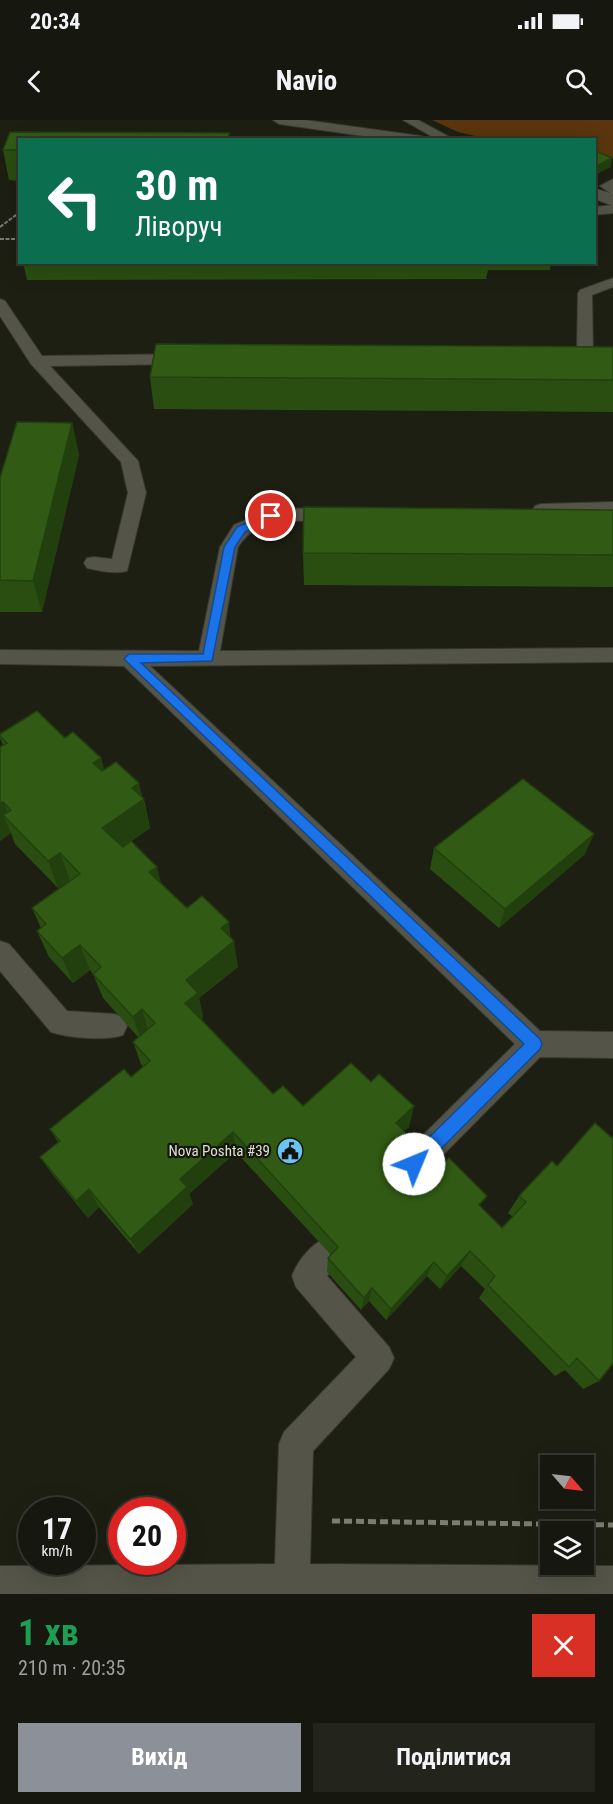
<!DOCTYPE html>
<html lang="uk">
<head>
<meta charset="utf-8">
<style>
  body { margin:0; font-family:"Roboto Condensed",sans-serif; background:#23241c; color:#f1f3f6; height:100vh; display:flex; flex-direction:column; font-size:22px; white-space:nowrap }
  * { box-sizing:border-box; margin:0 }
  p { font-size:20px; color:#9e9f9e }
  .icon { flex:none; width:33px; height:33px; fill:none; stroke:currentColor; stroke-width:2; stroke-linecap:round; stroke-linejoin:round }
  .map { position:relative; height:1474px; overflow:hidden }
  .details { display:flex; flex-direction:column; background:#16170e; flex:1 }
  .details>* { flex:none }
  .hud { position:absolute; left:18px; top:18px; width:578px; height:126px; border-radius:0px; box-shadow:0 6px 24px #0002,0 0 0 2px #35362e; background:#0b6e4f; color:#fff; overflow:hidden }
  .needle { width:39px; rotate:118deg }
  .fabs { position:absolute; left:540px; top:1335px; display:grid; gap:12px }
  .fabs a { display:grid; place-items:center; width:54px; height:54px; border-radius:0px; background:#16170e; box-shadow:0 6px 24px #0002,0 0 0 2px #35362e; font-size:30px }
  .speed { position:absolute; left:18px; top:1377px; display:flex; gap:12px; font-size:30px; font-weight:700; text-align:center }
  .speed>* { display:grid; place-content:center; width:78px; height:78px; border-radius:50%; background:#16170e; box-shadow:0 6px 24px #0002,0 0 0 2px #35362e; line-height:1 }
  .speed small { font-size:15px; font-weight:400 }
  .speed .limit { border:9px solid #d22; background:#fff; color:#111 }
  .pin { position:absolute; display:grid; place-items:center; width:51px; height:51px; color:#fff; margin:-26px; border:3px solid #fff; border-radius:50%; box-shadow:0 2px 6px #0007 }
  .me { position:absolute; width:66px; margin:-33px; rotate:45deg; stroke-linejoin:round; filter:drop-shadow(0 0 4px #0008) }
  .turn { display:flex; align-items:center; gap:21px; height:126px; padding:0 18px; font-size:27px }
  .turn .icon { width:78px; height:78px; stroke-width:2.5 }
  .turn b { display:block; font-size:42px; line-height:51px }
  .round { display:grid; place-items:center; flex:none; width:63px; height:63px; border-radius:0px; background:#23241c }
  .headline { display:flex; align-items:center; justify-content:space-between; height:102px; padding:0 18px }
  h1 { font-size:36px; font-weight:700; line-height:45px; color:#1e9e55 }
  .cta { display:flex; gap:12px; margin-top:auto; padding:12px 18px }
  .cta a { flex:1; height:69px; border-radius:0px; background:#8c9099; color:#fff; font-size:24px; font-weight:700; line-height:69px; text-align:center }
  .cta a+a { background:#23241c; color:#f1f3f6 }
  .status { display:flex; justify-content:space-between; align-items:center; height:42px; padding:0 30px; background:#16170e; direction:ltr }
  .status svg { height:16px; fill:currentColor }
  header { display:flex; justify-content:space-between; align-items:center; height:78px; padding:0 18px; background:#16170e; font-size:27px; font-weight:700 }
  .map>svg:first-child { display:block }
  .green { fill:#5a350d }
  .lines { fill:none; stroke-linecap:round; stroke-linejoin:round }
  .service-casing { stroke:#373831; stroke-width:2 }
  .minor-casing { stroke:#373831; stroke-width:1 }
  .path-far1 { stroke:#7b7c72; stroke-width:2; stroke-dasharray:4 1.5; stroke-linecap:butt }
  .path { stroke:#7b7c72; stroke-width:5; stroke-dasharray:8 4; stroke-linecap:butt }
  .service { fill:#545548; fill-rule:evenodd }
  .minor { fill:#545548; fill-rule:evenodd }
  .wall { fill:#2a4e11 }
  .shaded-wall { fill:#22400e }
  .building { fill:#315b14; stroke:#22400e; stroke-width:1.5 }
  .route { fill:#1a73e8; stroke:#114b97; stroke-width:1.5 }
  .labels { text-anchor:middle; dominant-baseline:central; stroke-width:4.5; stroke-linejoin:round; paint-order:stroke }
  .poi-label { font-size:15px; fill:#dfe0d8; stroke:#15160a; text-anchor:end }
</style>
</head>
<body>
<div class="status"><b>20:34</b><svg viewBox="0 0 49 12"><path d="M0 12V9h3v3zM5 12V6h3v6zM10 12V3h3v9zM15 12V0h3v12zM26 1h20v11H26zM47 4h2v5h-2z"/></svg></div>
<header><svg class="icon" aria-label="back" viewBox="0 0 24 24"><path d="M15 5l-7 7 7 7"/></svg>Navio<svg class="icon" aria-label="search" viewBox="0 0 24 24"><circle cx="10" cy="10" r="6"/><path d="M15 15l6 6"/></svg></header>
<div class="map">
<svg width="613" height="1474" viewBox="0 0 613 1474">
  <rect width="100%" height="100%" fill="#1e1f13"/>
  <polygon class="green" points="432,0 613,0 613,38 594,37 594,20 488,19 458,12"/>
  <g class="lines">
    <defs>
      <g id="service">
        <polygon points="273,0 305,0 421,16 427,20 391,20 279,4"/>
        <polygon points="403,0 418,0 455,20 438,20"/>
        <polygon points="613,59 613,75 600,66"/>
        <polygon points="613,85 613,93 594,95 594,87"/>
        <polygon points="613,158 613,167 592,175 593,232 591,235 553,235 551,232 553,229 577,227 578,173 580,170"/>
        <path d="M0 179 5 181 42 236 186 234 194 239 186 244 50 246 138 341 146 373 127 451C115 454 99 451 87 448L84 443 87 438 94 437 112 439 128 373 121 342 31 244 0 196Z"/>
        <polygon points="613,382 613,394 541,396 535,394 532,390 535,386 541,384"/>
        <path d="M335 388 342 390 344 394 342 398C303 408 265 386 238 427L220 531 613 528V542L150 546 540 911 613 912V938L540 937 424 1054 414 1058 404 1054 400 1044 404 1034 515 924 124 546 0 544V530L199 531 220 427 234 405 271 389Z"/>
        <path d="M0 821 9 824 67 891 114 894 123 897 127 906 123 915C107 921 68 918 51 912L0 851Z"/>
        <path d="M328 1117 339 1121 343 1132 339 1143 327 1156 389 1227 394 1238 389 1249 313 1331 310 1444 613 1446V1474H0V1446L275 1444 279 1324 284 1312 356 1237 296 1167 292 1156C298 1140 311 1124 328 1117Z"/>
      </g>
      <polygon id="minor" points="594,68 613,74 613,86 594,79"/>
    </defs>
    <use href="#service" class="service-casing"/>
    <use href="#minor" class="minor-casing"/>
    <g class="path-far1">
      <polyline points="0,107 20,92"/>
      <polyline points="0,119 20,119"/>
    </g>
    <polyline class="path" points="332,1401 613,1405"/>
    <use href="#service" class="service"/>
    <use href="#minor" class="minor"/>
  </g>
  <g class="wall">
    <polygon points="20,20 20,61 9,60 3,30"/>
    <polygon points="594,35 612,38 610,47 595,55 594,54"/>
    <polygon points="23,142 551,142 550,150 488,150 486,159 27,160"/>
    <polygon points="613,227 613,292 154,289 150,257"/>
    <polygon points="72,303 79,335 42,492 0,492 0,358"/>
    <polygon points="613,390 613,467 304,465 303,433"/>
    <polygon points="0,614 65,618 101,638 104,650 144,679 150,708 131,721 161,764 187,788 231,817 238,847 199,878 203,897 201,899 273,974 303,986 409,1007 404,1011 502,1108 513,1097 508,1093 519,1076 552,1041 599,1261 583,1269 565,1250 555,1256 479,1178 485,1169 461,1146 440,1169 427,1156 386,1200 369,1181 361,1190 327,1152 328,1138 331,1135 236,1032 189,1074 193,1084 139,1134 99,1087 88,1098 53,1055 40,1037 58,1022 50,1009 131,957 143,947 141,944 133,922 138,917 103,878 93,854 90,850 73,863 49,837 37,811 41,808 32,788 70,761 58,768 15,724 11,713 0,721 3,625 0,618"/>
    <polygon points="434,728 585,734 499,808 430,749"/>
  </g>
  <g class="shaded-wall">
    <polygon points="612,38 610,47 595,55 597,46"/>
    <polygon points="72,303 79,335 42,492 33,461"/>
    <polygon points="101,638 108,668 93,643"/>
    <polygon points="139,663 150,708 111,736 102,708 132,668"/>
    <polygon points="3,682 13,705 3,695 11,713 0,721 0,684"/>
    <polygon points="594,714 585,734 499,808 505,789"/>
    <polygon points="60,733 70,760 58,768 48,741"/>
    <polygon points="157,747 164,774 149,752"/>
    <polygon points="229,802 231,823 234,821 238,847 199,878 203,897 191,907 185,883 186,860 221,808"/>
    <polygon points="80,825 90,850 73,863 62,838"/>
    <polygon points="142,889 149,913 141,920 133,897"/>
    <polygon points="414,986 409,1007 392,1023 396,1003"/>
    <polygon points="233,1012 236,1032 189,1074 193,1084 139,1134 130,1119 180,1059"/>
    <polygon points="89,1069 99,1087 88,1098 76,1081"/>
    <polygon points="470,1131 461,1146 440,1169 447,1156"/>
    <polygon points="434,1142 427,1156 386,1200 391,1189"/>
    <polygon points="372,1168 369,1181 361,1190 364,1178"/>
  </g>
  <g class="building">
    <polygon points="10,12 229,13 228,20 20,20 20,30 3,30"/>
    <polygon points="598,32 612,38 597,46 594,45 594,35"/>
    <polygon points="156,224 613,227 613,260 150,257"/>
    <polygon points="17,302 72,303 33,461 0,460 0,358"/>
    <polygon points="304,387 613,390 613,435 303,433"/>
    <polygon points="37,591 65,618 73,612 101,638 93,643 102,651 116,642 139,663 132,668 144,679 102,708 123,727 131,721 157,747 149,752 187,788 202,776 229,802 221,808 234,821 186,860 198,873 185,883 273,974 283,966 303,986 351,943 371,962 379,954 414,986 396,1003 440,1046 449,1038 487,1076 479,1085 502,1108 526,1082 519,1076 552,1041 557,1046 595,1003 612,1018 613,1016 613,1243 599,1261 577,1238 569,1247 488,1165 495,1156 470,1131 447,1156 434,1142 391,1189 372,1168 364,1178 328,1138 338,1127 233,1012 180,1059 187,1067 130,1119 89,1069 76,1081 40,1037 60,1021 50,1009 124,949 131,957 150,941 133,922 155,903 142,889 133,897 93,854 101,847 80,825 62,838 37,811 46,804 32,788 80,754 60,733 48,741 3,695 11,690 3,682 0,684 0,627 7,623 0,616 0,614"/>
    <polygon points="523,659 594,714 505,789 434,728"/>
  </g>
  <polygon class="route" points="271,392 275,393 275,398 245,412 235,427 212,541 141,543 540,919 542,924 540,929 420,1050 414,1052 408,1050 406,1044 408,1038 524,924 124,539 129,534 203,534 224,427 237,407"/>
  <defs>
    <symbol id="civic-disc" viewBox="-11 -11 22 22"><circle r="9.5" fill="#6ac3f1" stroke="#15160a"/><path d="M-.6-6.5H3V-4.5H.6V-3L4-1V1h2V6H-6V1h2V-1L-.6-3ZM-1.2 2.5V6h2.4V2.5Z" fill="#111"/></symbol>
  </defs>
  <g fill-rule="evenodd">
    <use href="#civic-disc" x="275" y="1016" width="30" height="30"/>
  </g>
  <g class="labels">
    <g class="poi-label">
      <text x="270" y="1031">Nova Poshta #39</text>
    </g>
  </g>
</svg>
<div class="fabs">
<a><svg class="needle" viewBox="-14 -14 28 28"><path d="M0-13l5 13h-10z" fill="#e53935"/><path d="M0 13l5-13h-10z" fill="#9e9f9e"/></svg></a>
<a><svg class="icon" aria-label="layers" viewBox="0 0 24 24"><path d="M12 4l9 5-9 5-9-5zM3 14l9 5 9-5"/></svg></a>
</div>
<div class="speed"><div>17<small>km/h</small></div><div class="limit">20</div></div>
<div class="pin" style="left:271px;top:396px;background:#d93025"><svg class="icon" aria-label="arrive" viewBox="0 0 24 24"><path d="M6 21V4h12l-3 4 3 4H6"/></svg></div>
<svg class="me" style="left:414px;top:1044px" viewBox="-20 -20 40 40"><circle r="19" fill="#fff"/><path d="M0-13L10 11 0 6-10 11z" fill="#1a73e8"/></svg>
<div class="hud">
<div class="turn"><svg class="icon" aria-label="left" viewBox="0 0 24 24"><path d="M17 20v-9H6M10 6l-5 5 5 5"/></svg><div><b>30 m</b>Ліворуч</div></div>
</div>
</div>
<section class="details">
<div class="headline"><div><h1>1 хв</h1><p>210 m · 20:35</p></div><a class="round" style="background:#d93025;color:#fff"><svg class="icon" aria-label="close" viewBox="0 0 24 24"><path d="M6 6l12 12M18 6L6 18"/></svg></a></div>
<div class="cta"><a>Вихід</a><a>Поділитися</a></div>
</section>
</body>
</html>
